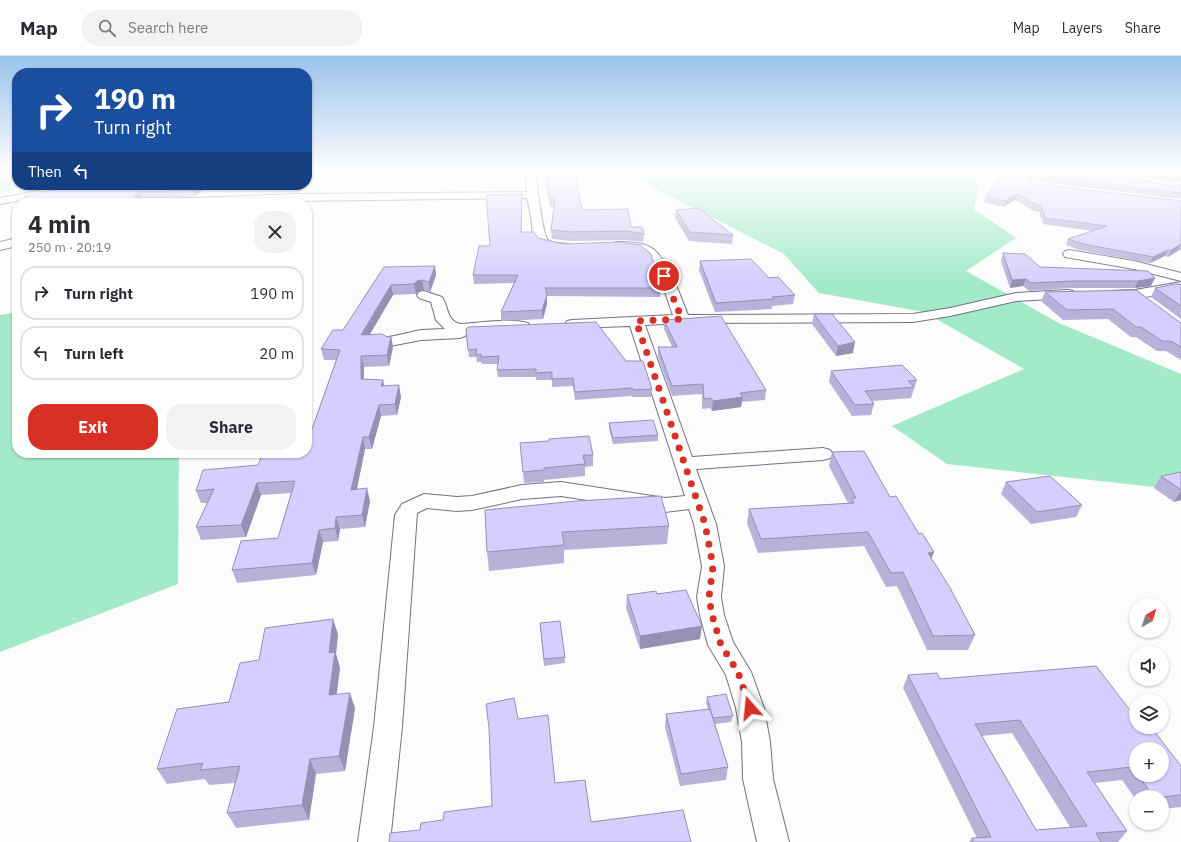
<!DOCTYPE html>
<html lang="en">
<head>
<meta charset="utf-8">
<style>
  body { margin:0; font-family:"IBM Plex Sans",sans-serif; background:#f2f2f3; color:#2b2b33; height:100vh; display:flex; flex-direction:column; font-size:15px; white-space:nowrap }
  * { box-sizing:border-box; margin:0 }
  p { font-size:13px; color:#7c7c81 }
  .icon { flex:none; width:22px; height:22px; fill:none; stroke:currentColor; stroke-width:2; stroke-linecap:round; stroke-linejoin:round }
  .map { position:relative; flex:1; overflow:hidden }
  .drawer { position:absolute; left:12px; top:142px; width:300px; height:260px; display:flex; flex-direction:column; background:#fff; border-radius:16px; box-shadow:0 1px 3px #0004 }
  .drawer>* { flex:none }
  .guide { position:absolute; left:12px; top:12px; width:300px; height:122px; border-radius:16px; box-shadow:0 1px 3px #0004; background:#1a4fa0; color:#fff; overflow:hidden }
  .needle { width:26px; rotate:39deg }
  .controls { position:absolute; left:1129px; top:542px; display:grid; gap:8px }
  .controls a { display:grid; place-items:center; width:40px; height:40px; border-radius:50%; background:#fff; box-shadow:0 1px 3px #0004; font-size:20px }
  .pin { position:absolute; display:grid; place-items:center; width:34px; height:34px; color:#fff; margin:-17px; border:2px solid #fff; border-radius:50%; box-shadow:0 1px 4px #0007 }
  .me { position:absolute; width:44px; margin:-22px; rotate:342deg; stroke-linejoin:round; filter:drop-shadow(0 0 3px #0008) }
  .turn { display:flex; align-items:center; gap:14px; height:84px; padding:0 16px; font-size:18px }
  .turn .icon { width:52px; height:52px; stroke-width:2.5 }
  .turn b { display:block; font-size:28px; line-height:34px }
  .then { display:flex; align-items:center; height:38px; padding:0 16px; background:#0003; gap:8px; font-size:15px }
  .round { display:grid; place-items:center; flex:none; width:42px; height:42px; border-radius:16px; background:#f2f2f3 }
  .overview { display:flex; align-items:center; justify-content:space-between; height:68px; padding:0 16px }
  h1 { font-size:24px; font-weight:700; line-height:30px }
  .cta { display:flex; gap:8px; margin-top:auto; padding:8px 16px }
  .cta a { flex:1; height:46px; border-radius:16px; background:#d93025; color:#fff; font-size:16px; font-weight:700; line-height:46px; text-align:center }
  .cta a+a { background:#f2f2f3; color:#2b2b33 }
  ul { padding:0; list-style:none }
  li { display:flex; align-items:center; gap:12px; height:54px; margin:0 8px 6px; padding:0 8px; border:2px solid #e1e1e2; border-radius:16px }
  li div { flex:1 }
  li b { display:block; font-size:15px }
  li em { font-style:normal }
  header { display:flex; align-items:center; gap:24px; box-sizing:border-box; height:56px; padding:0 20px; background:#fff; border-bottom:1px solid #e1e1e2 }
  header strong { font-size:19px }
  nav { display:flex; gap:22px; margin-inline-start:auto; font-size:14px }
  .search { width:280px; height:36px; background:#f2f2f3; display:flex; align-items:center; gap:10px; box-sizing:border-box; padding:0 14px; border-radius:16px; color:#7c7c81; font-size:15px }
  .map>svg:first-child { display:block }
  .green { fill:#a3eaca }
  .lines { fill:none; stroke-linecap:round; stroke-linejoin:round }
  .street-casing { stroke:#737088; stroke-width:2 }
  .street { fill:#fff; fill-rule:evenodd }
  .wall { fill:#b6b2da; fill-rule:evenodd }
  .shaded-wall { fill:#9491b2 }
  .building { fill:#d4cffe; stroke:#9491b2; fill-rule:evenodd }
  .route { stroke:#d93025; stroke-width:7; stroke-dasharray:0 12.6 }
</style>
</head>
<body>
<header>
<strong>Map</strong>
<div class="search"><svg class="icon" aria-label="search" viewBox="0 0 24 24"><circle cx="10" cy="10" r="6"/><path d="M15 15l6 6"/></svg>Search here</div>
<nav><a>Map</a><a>Layers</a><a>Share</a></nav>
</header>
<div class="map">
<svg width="1181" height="786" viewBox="0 0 1181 786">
  <rect width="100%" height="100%" fill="#fcfcfc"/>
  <g class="green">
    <polygon points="0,116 17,116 17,129 29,129 0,137"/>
    <polygon points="636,116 966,116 980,126 974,153 1016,182 966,215 1059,267 1181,318 1181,434 947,408 892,370 1024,313 924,256 819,237 784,198 652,131"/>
    <polygon points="17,256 17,397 179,397 178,528 0,596 0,259"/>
  </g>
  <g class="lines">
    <defs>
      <g id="street">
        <path d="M526 116H536C536 125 543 180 548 184 554 188 563 187 569 188L571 191 569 194H554L539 189 533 180 531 160 527 142 137 147 142 144 298 138 527 136Z"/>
        <polygon points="1171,116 1181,116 1181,130 1177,129"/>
        <polygon points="71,129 93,129 88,132 0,148 0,142"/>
        <polygon points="17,182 17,190 0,194 0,186"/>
        <path d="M617 186C627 186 638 186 648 190 667 198 680 240 688 259L913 258 950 252 1016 237 1068 234 1073 235 1075 238 1073 241 1068 242 1016 245 950 260 913 266 682 267 645 269 692 401 823 392 830 394 833 398 830 402 823 404 696 413 716 468 724 510 721 541 724 559 733 586 751 616 764 652 770 686 773 723 789 786H757L743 723 742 686 736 652 726 619 708 589 700 559 697 541 702 510 694 468 689 453 665 456 561 440 522 443 472 454 457 455 427 452 417 457 402 671 390 786H358L374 671 395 459 402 448 424 438 457 441 472 440 522 429 561 426 665 442 685 440 630 270 572 272 567 271 565 268 567 265 572 264 673 259C667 243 655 199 638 194 630 192 621 195 613 193L611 190 613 187Z"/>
        <polygon points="1069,194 1134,205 1181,217 1181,225 1134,213 1065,201 1063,198 1065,195"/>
        <path d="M1181 226V234C1159 238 1133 246 1110 241L1108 238 1110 235 1135 234Z"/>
        <path d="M424 235 442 241C449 251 446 264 460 268 482 267 507 262 528 267L530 270 528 273 523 274 467 277 465 280 460 282 421 284 390 290 385 288 382 285 385 282 421 274 445 273 436 264 431 246 419 242 417 239 419 236Z"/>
      </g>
    </defs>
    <use href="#street" class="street-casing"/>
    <use href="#street" class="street"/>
  </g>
  <g class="wall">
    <polygon points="544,116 574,116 582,154 644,178 643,186 626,184 572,185 552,183 551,174 554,151 550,151"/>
    <polygon points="1002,116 1098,116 1171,130 1181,129 1181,143 1032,125 1029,125 1030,127 1181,145 1181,195 1179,194 1168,201 1165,200 1150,207 1080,194 1066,189 1068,183 1093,175 1043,168 1042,162 1040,162 1040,156 1034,155 1015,144 1003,151 984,146 986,140 1006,117"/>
    <polygon points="1116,116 1181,116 1181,126 1169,126"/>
    <polygon points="209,129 196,140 168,142 186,141 188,147 27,147 24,140 141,132"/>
    <polygon points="522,138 522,176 661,232 660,241 547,240 547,248 543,263 501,265 501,256 514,227 474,228 473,219 490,190"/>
    <polygon points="676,154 733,179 732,188 689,185 675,162"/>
    <polygon points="1003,197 1040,211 1148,215 1151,230 1135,232 1071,232 1029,235 1023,230 1010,232 1001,205"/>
    <polygon points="700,205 769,222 795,239 793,248 772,250 772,253 715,256 699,214"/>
    <polygon points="435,210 436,219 430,236 424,234 419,235 416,238 393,239 369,279 387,281 391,280 393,291 389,310 364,311 364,323 383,324 384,330 401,341 397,359 381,360 372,393 365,393 357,433 370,445 365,471 340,473 338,485 323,486 316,519 237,527 232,514 278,482 291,437 261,439 246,481 201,484 196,471 207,447 201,447 196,435 258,409 312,373 336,304 324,304 321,293 343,274 384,211"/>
    <polygon points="1181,228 1181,263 1151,241 1155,232"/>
    <polygon points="1045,236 1181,267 1181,304 1166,295 1157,295 1136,281 1131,281 1108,263 1063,264 1041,245"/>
    <polygon points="814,258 853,297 836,300 812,268"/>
    <polygon points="664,264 766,334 765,344 742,346 741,351 712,355 710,352 702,353 702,338 672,340 658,301 658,291 672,291 664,273"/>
    <polygon points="466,273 626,305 652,333 651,341 632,341 632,340 575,344 573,330 552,331 552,324 536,324 536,321 498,321 497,314 498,308 482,308 481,306 477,306 476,301 469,301"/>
    <polygon points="831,315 917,324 911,342 873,345 874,348 871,359 852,360 829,326"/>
    <polygon points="609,367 658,379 658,385 613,388 609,373"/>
    <polygon points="520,387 593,399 593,410 585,411 585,420 544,424 544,426 524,427"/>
    <polygon points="832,396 890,441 934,496 931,502 975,579 968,594 927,594 897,530 886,531 864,490 758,497 747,467 749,453 848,447 829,410"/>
    <polygon points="1181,416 1181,444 1174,446 1154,432 1161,420"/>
    <polygon points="1006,426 1082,449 1076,461 1031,468 1001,438"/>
    <polygon points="485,454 669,470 667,488 564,494 564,507 489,515 487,496"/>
    <polygon points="657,538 700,583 640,593 626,552 627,539"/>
    <polygon points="540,567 565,601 565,607 544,610"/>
    <polygon points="338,578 336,598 340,612 337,638 355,652 345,715 316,718 309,764 236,772 227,757 235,727 209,729 205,723 167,728 157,713 229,646 259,604"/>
    <path d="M908 619 940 623 1136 671 1181 710V751L1162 753V741H1136V744L1122 724 1095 727 1127 775 1118 786H969L972 782H977L903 632ZM1012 677 1070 771 1036 774 982 680ZM1136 693 1162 719H1136Z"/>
    <polygon points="707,641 733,660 731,666 715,668 728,711 726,724 680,730 665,671 666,658 708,653 706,647"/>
  </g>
  <g class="shaded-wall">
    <polygon points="1034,119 1032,125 1028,126 1028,123 1030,120"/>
    <polygon points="200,129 209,129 196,140 194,134"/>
    <polygon points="261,129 271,129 262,131"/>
    <polygon points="140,136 142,142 136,147 133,140"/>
    <polygon points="1017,138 1015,144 1003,151 1005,145"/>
    <polygon points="186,141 188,147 180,147"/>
    <polygon points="1181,188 1179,194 1168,201 1171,194"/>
    <polygon points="1168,194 1165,200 1150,207 1153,201"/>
    <polygon points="435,210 436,219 430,236 429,226"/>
    <polygon points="1155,222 1151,230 1135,232 1138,225"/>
    <polygon points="1026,223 1023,230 1010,232 1012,224"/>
    <polygon points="422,224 424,234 419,235 416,238 414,228 417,225"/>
    <polygon points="391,229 393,239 363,290 361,279"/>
    <polygon points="547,239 547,248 543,263 542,254"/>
    <polygon points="391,280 393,291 389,310 387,299"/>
    <polygon points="855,286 853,297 836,300 838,290"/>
    <polygon points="361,300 364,311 363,334 361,323"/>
    <polygon points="383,324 385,335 381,330"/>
    <polygon points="399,329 401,341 397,359 395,348"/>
    <polygon points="743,341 741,351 712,355 713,345"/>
    <polygon points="379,349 381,360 372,393 369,381"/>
    <polygon points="363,381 365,393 354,446 351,434"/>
    <polygon points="257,427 261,439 246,481 241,469"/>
    <polygon points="367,432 370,445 365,471 362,459"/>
    <polygon points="1181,434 1181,444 1174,446"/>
    <polygon points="336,461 340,473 338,485 335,472"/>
    <polygon points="319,474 323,486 316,519 312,507"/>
    <polygon points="934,496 928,510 928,497"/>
    <polygon points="333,563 338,578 336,598 340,612 334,654 329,639 329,597"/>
    <polygon points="702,570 700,583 640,593 640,580"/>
    <polygon points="350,637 355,652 345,715 339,700"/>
    <polygon points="310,703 316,718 309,764 302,749"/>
  </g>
  <g class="building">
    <polygon points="545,116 574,116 575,120 576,120 582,154 628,153 631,171 642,171 644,178 627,175 571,176 551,174 555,142 550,143"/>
    <polygon points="1006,116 1098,116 1171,130 1181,129 1181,137 1034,119 1030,120 1028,123 1030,127 1181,145 1181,188 1171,194 1168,194 1153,201 1083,188 1068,183 1107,170 1045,162 1044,156 1042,156 1042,150 1037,149 1017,138 1005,145 986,140"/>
    <polygon points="1147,116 1181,116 1181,121 1172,121"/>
    <polygon points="77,129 137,129 141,132 154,129 200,129 194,134 140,136 133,140 135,142 186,141 180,147 33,147 24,140"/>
    <polygon points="522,138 521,176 534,176 538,182 563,188 620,186 640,189 651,198 661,232 545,232 547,239 542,254 501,256 518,219 473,219 479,190 490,190 486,139"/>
    <polygon points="698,152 733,179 690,176 676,154"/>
    <polygon points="1003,197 1025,198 1040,211 1148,215 1155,222 1138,225 1074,225 1031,227 1026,223 1012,224"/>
    <polygon points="751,203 769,222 778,221 795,239 772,241 774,243 716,247 700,205"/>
    <polygon points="435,210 429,226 422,224 417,225 414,228 391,229 361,279 382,278 387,281 391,280 387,299 361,300 361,323 383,324 381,330 399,329 395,348 379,349 369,381 363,381 351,434 367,432 362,459 336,461 335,472 319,474 312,507 232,514 241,485 278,482 295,425 257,427 241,469 196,471 214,433 196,435 203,414 258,409 263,397 307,397 307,374 312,373 340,294 321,293 333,274 343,274 384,211"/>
    <polygon points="1175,228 1181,228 1181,250 1155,232"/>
    <polygon points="1136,234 1181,267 1181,291 1171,285 1162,285 1141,271 1136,271 1113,253 1067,254 1045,236"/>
    <polygon points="814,258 832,258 855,286 838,290"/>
    <polygon points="721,260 766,334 740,337 743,341 713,345 711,342 704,343 703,328 672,330 658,291 677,291 664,264"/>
    <polygon points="596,266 626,305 643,305 652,333 633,334 632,332 575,336 573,322 552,323 552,316 536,317 536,313 497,314 499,300 481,301 481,298 476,299 477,293 468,294 466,273 468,271"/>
    <polygon points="902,309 917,324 908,325 914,331 865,335 874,348 855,349 831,315"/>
    <polygon points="653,364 658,379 613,382 609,367"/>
    <polygon points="589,380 593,399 583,399 585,408 544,412 544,414 523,416 520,387 549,385 549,383"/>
    <polygon points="864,395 890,441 896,440 919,478 922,477 934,496 928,497 949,530 975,579 933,580 903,516 891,517 868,476 761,483 749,453 854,447 852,442 856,442 832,396"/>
    <polygon points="1181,416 1181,434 1161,420"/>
    <polygon points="1050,420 1082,449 1037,456 1006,426"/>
    <polygon points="661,440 669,470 562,476 564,489 487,496 485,454 577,445"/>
    <polygon points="686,534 702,570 640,580 627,539 656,535 657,538"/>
    <polygon points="333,563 329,597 335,596 329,639 350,637 339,700 310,703 302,749 227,757 240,710 200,714 203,707 157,713 177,653 229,646 240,607 259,604 265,572"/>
    <polygon points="560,565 565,601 544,603 540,567"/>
    <path d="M1096 610 1136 662V671H1151L1181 710V739L1162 741H1154L1138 719H1162V693H1136V716L1132 711 1087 716 1127 775 1096 777 1101 786H973L972 782 991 781 908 619 937 617 940 623ZM1020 664 1087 770 1036 774 975 668Z"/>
    <polygon points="726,638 733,660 713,662 707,641"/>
    <polygon points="514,642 518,663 548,659 555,727 585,724 591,766 683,754 691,786 389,786 390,777 420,774 421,767 443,764 444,756 492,750 489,672 486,648"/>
    <polygon points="710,653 728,711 681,718 666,658"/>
  </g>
  <linearGradient id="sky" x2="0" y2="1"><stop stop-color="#9ac2ec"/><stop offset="0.51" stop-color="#fefefe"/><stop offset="1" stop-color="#fefefe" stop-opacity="0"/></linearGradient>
  <rect width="1181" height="226" fill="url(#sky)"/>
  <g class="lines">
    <polyline class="route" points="664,220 682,263 636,265 705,468 713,510 709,541 712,559 721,589 738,616 750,652"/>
  </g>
</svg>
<div class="controls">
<a><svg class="needle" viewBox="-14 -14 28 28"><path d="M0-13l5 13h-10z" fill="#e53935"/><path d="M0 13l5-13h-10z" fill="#7c7c81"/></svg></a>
<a><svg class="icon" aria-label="sound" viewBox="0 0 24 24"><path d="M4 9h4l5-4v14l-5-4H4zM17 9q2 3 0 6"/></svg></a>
<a><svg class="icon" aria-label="layers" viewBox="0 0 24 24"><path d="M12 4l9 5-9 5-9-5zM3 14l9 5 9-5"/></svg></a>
<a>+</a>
<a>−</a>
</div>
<div class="pin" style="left:664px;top:220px;background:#d93025"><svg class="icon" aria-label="arrive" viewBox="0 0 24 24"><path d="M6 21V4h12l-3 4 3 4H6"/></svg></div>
<svg class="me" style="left:750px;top:652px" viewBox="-20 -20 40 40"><path d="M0-17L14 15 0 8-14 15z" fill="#d93025" stroke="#fff" stroke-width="4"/></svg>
<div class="guide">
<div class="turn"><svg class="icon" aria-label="right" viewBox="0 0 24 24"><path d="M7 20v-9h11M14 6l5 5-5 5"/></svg><div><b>190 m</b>Turn right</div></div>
<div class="then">Then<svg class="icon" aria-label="left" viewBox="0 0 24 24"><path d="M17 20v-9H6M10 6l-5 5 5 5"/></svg></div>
</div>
<section class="drawer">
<div class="overview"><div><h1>4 min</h1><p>250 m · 20:19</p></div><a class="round"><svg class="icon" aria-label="close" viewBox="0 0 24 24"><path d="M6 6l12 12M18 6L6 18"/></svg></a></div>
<ul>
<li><svg class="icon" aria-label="right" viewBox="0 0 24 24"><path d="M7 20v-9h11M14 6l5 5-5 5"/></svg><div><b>Turn right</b></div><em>190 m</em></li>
<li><svg class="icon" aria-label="left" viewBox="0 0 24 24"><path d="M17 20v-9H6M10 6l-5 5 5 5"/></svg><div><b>Turn left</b></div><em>20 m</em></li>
</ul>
<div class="cta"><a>Exit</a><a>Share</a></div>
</section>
</div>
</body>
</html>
